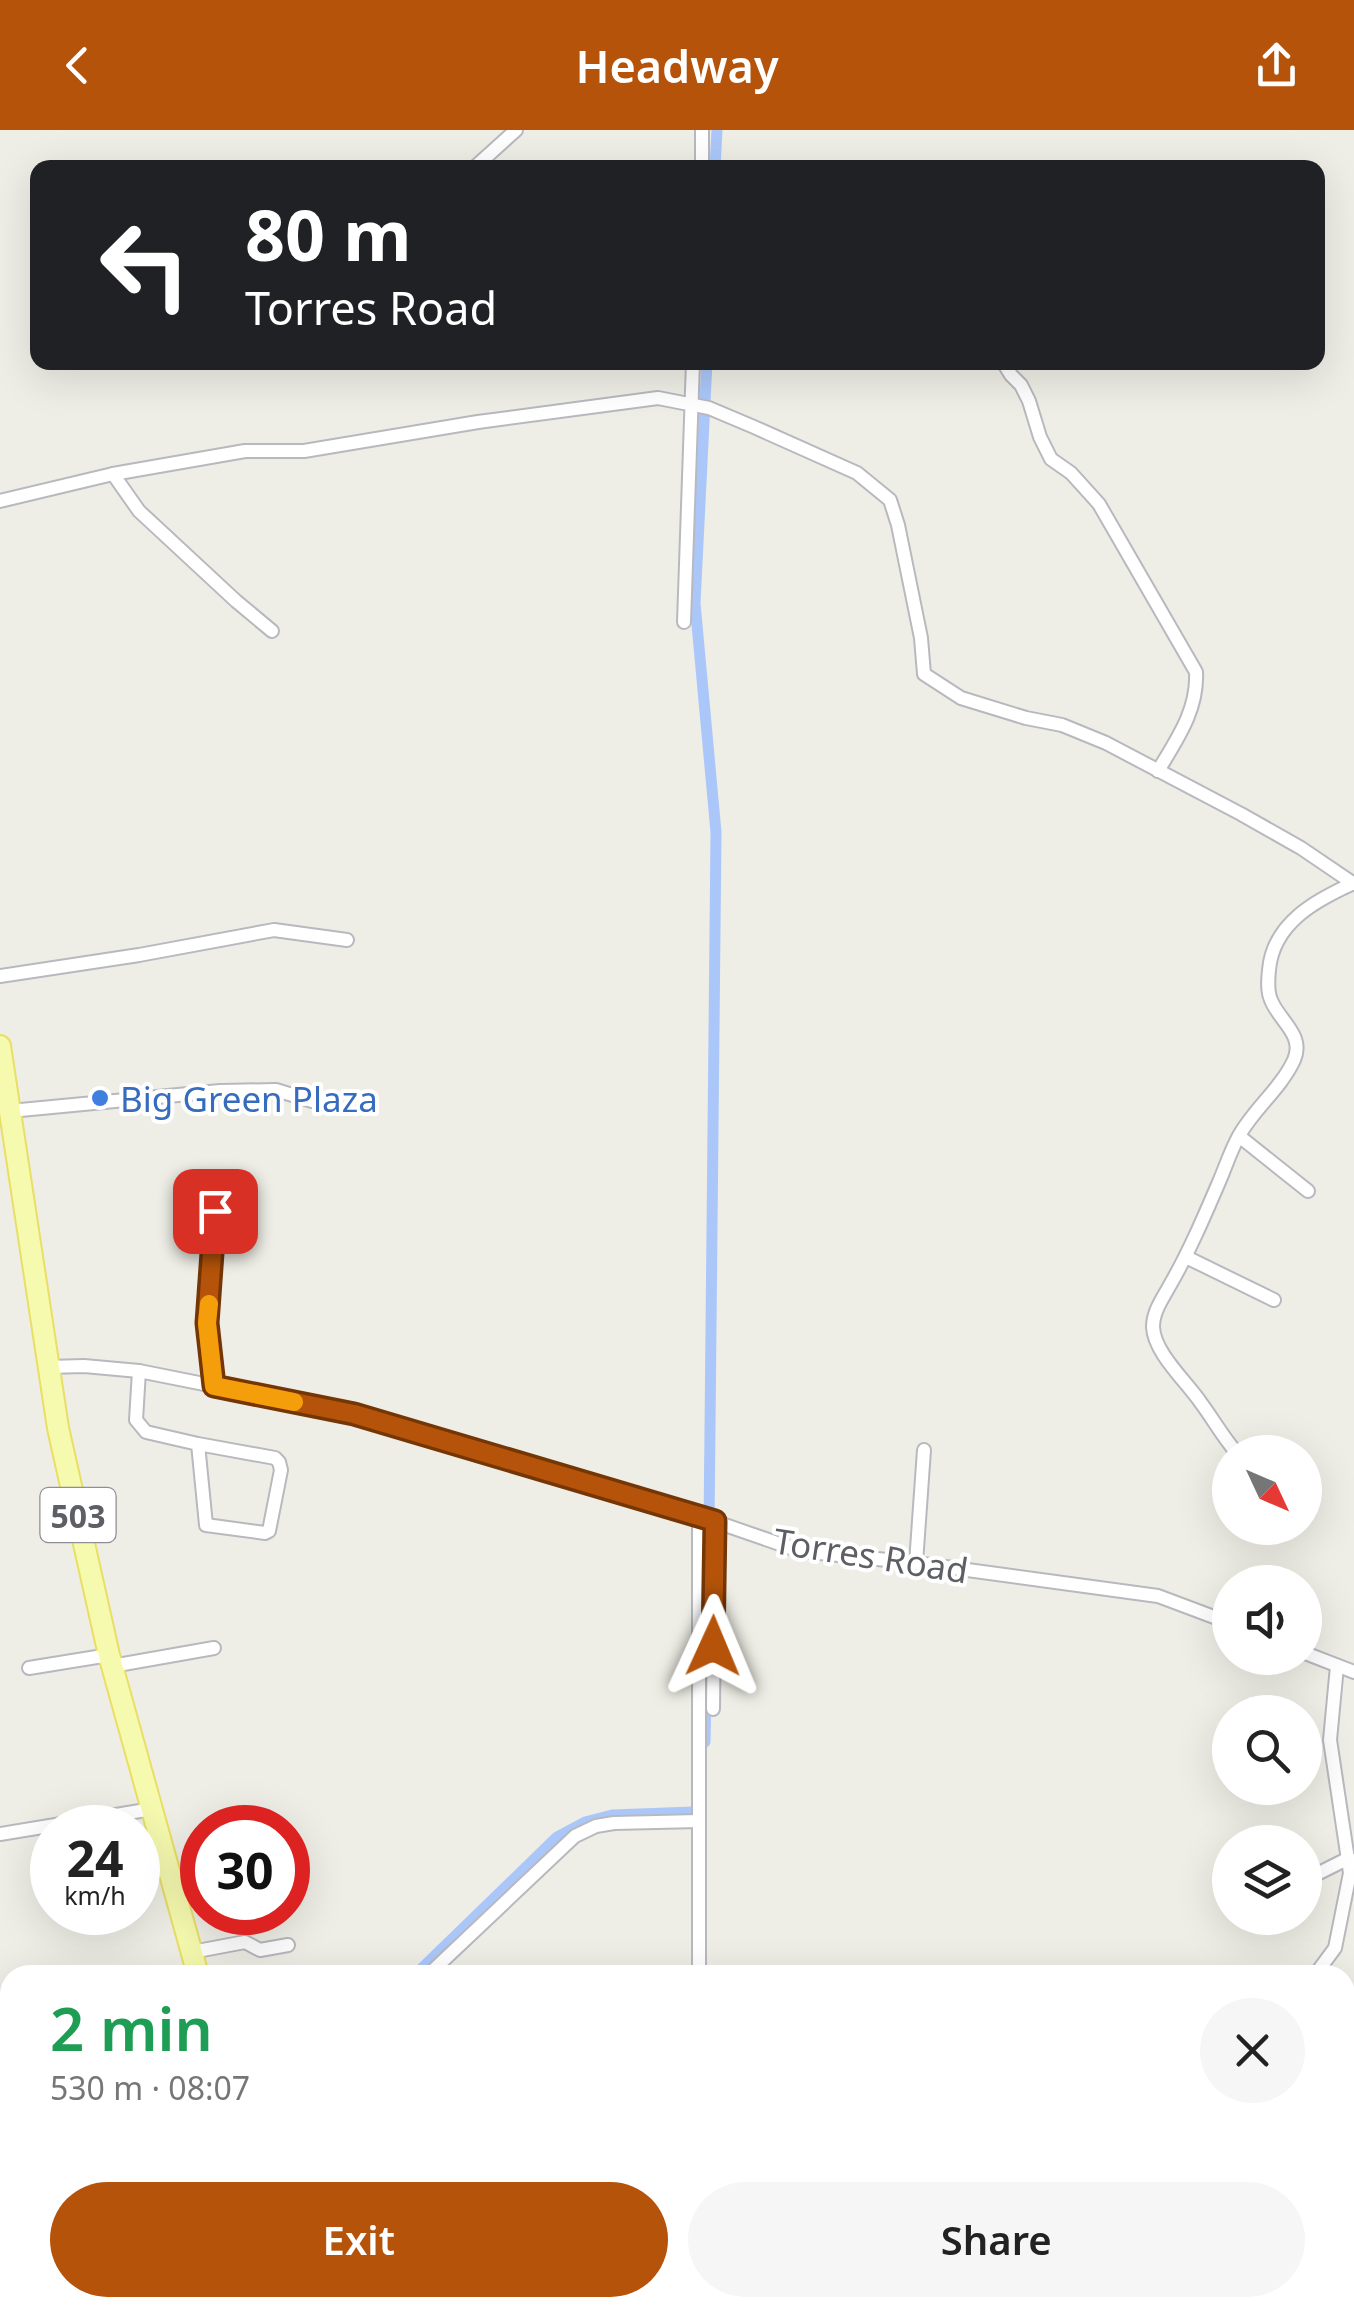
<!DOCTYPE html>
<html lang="en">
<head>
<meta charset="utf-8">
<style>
  body { margin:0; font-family:"Noto Sans",sans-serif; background:#f6f6f6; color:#222; height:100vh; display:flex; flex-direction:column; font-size:38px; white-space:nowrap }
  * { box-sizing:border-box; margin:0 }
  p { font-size:32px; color:#767676 }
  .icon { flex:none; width:55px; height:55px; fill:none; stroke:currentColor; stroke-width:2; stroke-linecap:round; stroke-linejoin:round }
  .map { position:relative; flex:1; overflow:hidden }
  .side { position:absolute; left:0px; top:1835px; width:1355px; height:352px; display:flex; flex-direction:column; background:#fff; border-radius:30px 30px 0 0; box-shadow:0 10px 40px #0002 }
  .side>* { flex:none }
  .hud { position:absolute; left:30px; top:30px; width:1295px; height:210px; border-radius:20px; box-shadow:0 10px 40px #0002; background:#202124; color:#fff; overflow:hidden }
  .needle { width:65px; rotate:134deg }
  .fabs { position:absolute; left:1212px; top:1305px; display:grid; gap:20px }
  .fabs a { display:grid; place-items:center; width:110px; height:110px; border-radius:50%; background:#fff; box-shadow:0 10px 40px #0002; font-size:50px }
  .speed { position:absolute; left:30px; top:1675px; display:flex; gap:20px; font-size:50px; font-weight:700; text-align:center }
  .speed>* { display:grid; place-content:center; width:130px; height:130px; border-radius:50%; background:#fff; box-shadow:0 10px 40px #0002; line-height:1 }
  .speed small { font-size:25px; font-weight:400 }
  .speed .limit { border:15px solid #d22; background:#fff; color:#111 }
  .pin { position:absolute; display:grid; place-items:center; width:85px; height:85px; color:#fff; margin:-42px; border-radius:20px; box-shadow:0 5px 15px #0006 }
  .me { position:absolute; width:110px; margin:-55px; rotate:1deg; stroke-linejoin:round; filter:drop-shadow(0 0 8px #0008) }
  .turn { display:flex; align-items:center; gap:35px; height:210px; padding:0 50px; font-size:45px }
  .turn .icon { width:130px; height:130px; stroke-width:2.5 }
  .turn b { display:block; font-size:70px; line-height:85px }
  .round { display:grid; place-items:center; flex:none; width:105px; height:105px; border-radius:52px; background:#f6f6f6 }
  .overview { display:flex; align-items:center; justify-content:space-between; height:170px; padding:0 50px }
  h1 { font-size:60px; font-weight:600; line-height:75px; color:#1e9e55 }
  .button { display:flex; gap:20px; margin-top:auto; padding:20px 50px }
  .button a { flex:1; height:115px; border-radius:60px; background:#b45309; color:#fff; font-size:40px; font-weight:600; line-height:115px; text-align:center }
  .button a+a { background:#f6f6f6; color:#222 }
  header { display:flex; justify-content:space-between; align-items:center; height:130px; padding:0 50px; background:#b45309; color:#fff; font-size:45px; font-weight:600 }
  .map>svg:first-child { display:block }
  .industrial { fill:#e0e0da }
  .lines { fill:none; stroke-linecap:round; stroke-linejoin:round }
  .stream { stroke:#abc7fa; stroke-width:2.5 }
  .canal { stroke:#abc7fa; stroke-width:11 }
  .street-casing { stroke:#b8b9be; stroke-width:16 }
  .secondary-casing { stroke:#bbbcc2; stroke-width:21 }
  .primary-casing { stroke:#e9df65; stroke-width:24 }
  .street { stroke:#fff; stroke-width:12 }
  .secondary { stroke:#fff; stroke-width:18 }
  .primary { stroke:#f6faaf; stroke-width:20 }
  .route-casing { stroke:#753606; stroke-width:25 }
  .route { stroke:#b45309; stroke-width:18 }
  .slow { stroke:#f59e0b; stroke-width:18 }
  .shop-dot { fill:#3f7fe0; stroke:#fff; stroke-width:4 }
  .labels { text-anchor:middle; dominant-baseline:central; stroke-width:8; stroke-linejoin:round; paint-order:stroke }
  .shield { fill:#fff; stroke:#8e8f93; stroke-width:2.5 }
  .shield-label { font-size:32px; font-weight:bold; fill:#5d5f65 }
  .shop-label { font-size:35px; fill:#366cbe; stroke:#fff; text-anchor:start }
  .street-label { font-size:35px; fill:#5d5f65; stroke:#fff }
</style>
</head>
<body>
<header><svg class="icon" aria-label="back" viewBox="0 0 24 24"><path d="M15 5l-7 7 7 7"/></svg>Headway<svg class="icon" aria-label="share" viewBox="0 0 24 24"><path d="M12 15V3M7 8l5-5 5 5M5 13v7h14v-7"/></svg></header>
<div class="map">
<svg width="1354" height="2186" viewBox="0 0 1354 2186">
  <rect width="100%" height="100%" fill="#efeee6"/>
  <polygon class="industrial" points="18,2178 114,2178 91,2186 17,2186"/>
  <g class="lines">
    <polyline class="stream" points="757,2178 759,2186"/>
    <g class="canal">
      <polyline points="715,38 717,0"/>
      <polyline points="707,232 695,473 716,702 709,1397"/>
      <polyline points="705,1612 709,1416"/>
      <polyline points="415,1845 557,1707 585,1692 612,1685 693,1682"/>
    </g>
    <defs>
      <g id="street">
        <polyline points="474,38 516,0"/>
        <polyline points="702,38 702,0"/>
        <path d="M1003 232 1011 245 1021 255 1029 271 1040 307 1051 329 1071 343 1099 374 1196 542C1198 580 1177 609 1158 641"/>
        <polyline points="113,344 139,381 236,471 272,501"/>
        <polyline points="0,371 113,344 245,321 304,321 478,292 658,268 709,278 754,297 857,343 890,370 898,395 921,508 924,544 961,568 1026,588 1062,595 1106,613 1241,684 1301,718 1354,754"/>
        <polyline points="684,492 693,232"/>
        <polyline points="0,846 139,825 274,800 347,810"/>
        <polyline points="10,981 220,961 276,960 312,971"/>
        <polyline points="1239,1006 1308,1061"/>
        <polyline points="1186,1127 1274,1170"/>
        <polyline points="48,1237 84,1236 139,1241 355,1284 699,1386 800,1421 916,1433 1158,1466 1230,1493"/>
        <polyline points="139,1241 136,1290 146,1302 198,1314 275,1328 279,1332 281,1340 269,1401 265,1403 206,1395 198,1314"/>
        <polyline points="215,1256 207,1193 217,1052"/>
        <path d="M1236 1322C1223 1307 1213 1289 1201 1273 1187 1252 1154 1223 1153 1197 1153 1181 1163 1168 1170 1155 1189 1122 1204 1087 1219 1052 1226 1036 1231 1019 1240 1004 1255 978 1281 958 1294 930 1305 905 1279 891 1271 870 1267 861 1268 850 1269 840 1273 793 1316 770 1354 753"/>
        <polyline points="916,1433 924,1320"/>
        <polyline points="1305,1523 1354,1542"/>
        <polyline points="112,1536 214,1518"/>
        <polyline points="29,1538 109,1525"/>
        <polyline points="713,1579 715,1391"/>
        <polyline points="0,1704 152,1679"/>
        <polyline points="1305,1750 1349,1728"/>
        <polyline points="192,1822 245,1812 260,1820 288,1815"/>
        <polyline points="428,1845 575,1706 596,1696 614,1693 699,1691"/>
        <polyline points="699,1845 699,1386"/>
        <polyline points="1315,1845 1335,1818 1350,1743 1330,1610 1337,1536"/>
        <polyline points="749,2178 750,2186"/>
        <polyline points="126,2186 146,2178"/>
      </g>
      <polyline id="secondary" points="0,2024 10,2021"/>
      <g id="primary">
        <polyline points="0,916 58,1298 109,1525 198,1845"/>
        <polyline points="284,2178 286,2186"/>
      </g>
    </defs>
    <use href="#street" class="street-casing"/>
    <use href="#secondary" class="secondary-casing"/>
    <use href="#primary" class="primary-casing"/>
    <use href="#street" class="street"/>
    <use href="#secondary" class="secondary"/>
    <use href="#primary" class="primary"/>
  </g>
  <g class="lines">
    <defs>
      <polyline id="route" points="215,1081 207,1193 214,1256 354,1284 715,1391 713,1516"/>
    </defs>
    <use href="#route" class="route-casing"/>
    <use href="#route" class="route"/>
    <polyline class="slow" points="209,1174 207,1193 214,1256 294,1272"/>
  </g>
  <circle class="shop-dot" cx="100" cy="968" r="10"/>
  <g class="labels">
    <rect class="shield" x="40.5" y="1358" width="75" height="54" rx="8"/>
    <g class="shield-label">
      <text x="78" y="1385">503</text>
    </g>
    <g class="shop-label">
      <text x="120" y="968">Big Green Plaza</text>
    </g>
    <g class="street-label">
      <text transform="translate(871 1425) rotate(9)">Torres Road</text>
    </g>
  </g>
</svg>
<div class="fabs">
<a><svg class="needle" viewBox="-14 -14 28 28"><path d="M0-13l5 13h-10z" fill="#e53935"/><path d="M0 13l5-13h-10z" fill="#767676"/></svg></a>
<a><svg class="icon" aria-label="sound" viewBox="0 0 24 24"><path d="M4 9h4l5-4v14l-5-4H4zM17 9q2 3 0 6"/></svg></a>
<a><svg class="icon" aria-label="search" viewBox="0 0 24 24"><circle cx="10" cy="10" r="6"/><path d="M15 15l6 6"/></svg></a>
<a><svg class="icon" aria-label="layers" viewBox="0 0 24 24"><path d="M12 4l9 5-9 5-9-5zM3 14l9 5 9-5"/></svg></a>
</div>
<div class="speed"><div>24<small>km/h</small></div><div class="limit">30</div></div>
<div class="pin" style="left:215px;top:1081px;background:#d93025"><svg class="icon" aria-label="arrive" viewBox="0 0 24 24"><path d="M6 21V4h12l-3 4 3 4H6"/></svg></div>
<svg class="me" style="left:713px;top:1516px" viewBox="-20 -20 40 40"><path d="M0-17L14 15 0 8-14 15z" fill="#b45309" stroke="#fff" stroke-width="4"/></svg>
<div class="hud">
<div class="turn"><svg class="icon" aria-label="left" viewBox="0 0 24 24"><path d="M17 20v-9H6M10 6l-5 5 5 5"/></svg><div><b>80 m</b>Torres Road</div></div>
</div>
<section class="side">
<div class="overview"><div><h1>2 min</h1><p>530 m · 08:07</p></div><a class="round"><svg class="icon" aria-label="close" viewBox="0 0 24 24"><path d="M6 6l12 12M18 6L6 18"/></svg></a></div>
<div class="button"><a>Exit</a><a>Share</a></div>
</section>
</div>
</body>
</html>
